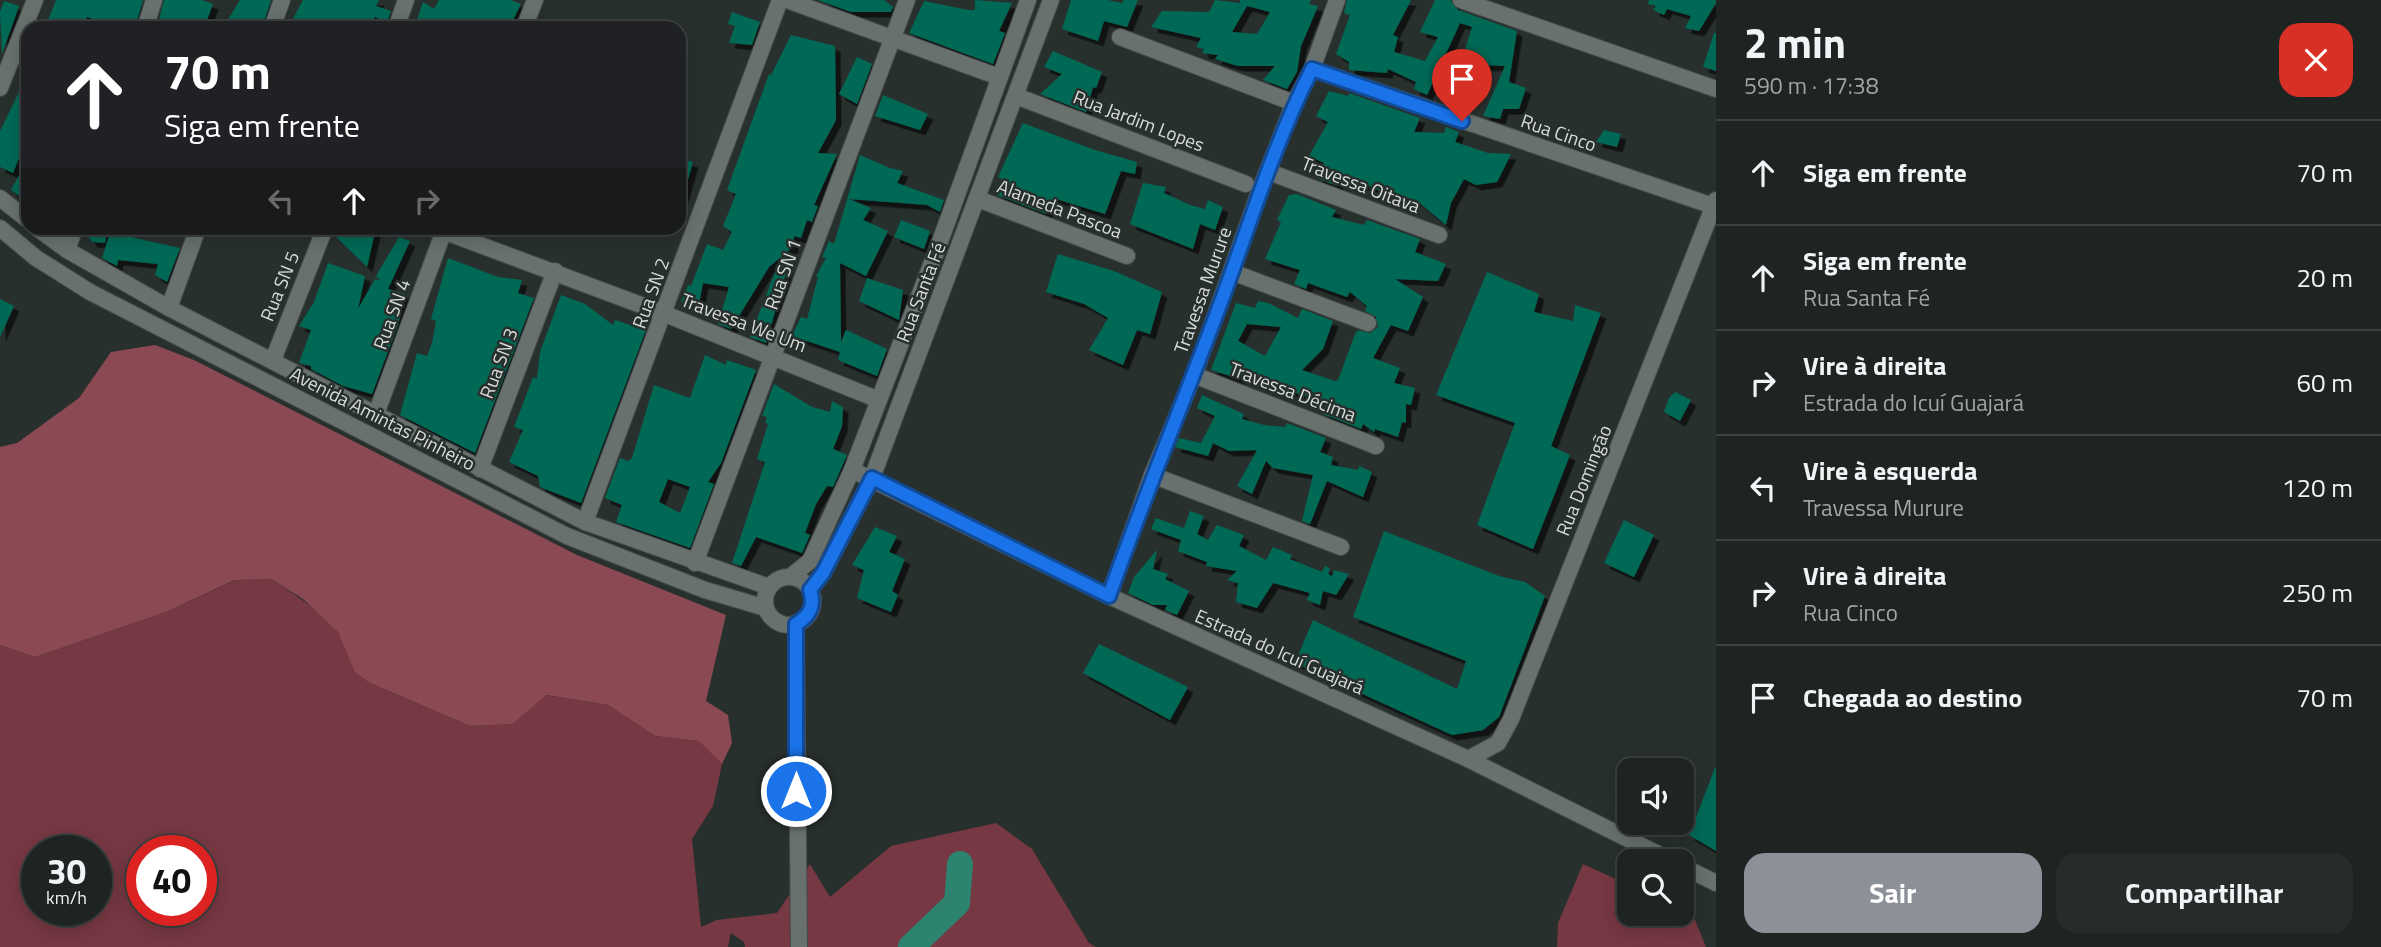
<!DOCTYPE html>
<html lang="pt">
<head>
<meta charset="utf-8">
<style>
  body { margin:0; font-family:"Titillium Web",sans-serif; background:#262c2a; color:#f1f3f6; height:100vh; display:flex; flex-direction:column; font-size:26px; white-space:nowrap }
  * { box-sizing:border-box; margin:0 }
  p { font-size:23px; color:#a1a4a5 }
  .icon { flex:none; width:38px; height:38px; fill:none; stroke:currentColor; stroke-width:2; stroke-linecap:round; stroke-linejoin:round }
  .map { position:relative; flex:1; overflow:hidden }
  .side { display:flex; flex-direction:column; background:#1e2422; width:665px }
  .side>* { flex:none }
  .banner { position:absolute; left:21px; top:21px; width:665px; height:214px; border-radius:21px; box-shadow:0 4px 18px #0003,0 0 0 2px #3c4140; background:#202124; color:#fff; overflow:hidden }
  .controls { position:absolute; left:1617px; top:758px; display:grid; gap:14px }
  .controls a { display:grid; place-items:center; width:77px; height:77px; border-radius:14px; background:#1e2422; box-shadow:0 4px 18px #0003,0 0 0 2px #3c4140; font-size:35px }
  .speed { position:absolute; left:21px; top:835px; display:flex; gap:14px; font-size:35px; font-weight:700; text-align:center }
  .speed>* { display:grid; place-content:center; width:91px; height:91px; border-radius:50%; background:#1e2422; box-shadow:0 4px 18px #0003,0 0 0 2px #3c4140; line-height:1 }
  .speed small { font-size:18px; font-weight:400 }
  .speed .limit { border:10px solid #d22; background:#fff; color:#111 }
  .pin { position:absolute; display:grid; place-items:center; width:60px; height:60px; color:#fff; margin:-72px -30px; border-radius:50% 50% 50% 0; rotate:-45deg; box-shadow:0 0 7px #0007 }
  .pin .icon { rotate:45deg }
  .me { position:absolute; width:77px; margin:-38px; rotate:0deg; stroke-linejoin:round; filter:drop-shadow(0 0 5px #0008) }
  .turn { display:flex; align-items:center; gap:24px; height:147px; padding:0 28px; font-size:32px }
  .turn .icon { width:91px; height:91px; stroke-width:2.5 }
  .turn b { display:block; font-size:49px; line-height:60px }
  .lanes { display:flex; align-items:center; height:66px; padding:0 28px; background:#0003; justify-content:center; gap:35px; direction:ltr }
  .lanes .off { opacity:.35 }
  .round { display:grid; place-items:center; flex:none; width:74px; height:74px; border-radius:21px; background:#262c2a }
  .head { display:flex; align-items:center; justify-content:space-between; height:119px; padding:0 28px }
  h1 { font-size:42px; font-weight:700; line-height:52px }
  .button { display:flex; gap:14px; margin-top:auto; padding:14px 28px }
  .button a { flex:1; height:80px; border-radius:21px; background:#8c9099; color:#fff; font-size:28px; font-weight:700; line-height:80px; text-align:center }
  .button a+a { background:#262c2a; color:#f1f3f6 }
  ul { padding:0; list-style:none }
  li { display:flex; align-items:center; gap:21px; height:105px; padding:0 28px; border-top:2px solid #3c4140 }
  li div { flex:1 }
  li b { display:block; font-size:26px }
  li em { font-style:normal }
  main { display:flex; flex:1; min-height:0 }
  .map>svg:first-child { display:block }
  .green { fill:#763842; fill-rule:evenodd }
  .forest { fill:#8a4953 }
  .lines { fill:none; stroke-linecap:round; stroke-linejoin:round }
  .river { stroke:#2c836f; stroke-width:26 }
  .building { fill:#006956; fill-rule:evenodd; filter:url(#shadow) }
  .minor-casing { stroke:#454b49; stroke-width:18 }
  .minor { stroke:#68716e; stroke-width:16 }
  .route-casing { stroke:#114b97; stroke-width:18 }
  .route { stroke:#1a73e8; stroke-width:12 }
  .labels { text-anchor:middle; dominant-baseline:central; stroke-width:5; stroke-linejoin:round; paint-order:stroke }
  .street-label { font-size:19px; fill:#d8dcdb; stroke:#28302d }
</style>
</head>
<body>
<main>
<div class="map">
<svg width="1716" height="947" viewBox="0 0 1716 947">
  <defs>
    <filter id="shadow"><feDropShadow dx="5.5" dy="5.5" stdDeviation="0" flood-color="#0009"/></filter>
  </defs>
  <rect width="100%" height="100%" fill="#28302d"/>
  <g class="green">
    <path d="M271 579C294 594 319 610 337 631 351 649 346 664 368 682L470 726 513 724 545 695 608 705 655 736 700 741 722 764 713 806 692 839 701 927 717 920 777 913 810 864 830 897 891 846 996 823 1032 849 1089 943 1096 947H745L744 942 731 933 728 947H0V645L35 657 166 612 236 580ZM37 850H96V910H37ZM142 850H201V910H142Z"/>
    <polygon points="1583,864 1629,885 1629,914 1682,913 1695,920 1706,947 1557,947 1558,923"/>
  </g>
  <polygon class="forest" points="155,345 194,360 577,555 726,615 706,701 728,715 732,743 722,764 699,741 655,736 608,705 546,695 513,724 470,726 368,682 355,672 338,632 303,599 271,579 235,580 166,612 35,657 0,645 0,447 17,443 79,398 111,352"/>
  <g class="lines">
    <polyline class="river" points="911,947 957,903 960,864"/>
  </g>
  <g class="building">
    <polygon points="56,0 143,0 135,28 117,28 87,17 83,28 45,28"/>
    <polygon points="164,0 202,0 213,4 204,28 163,28 165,23 159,20"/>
    <polygon points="240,0 271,0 262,28 223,28"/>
    <polygon points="303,0 379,0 376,6 391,11 387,23 375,17 369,28 350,23 346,28 288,28"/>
    <polygon points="439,0 511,0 521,4 509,28 414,28 423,2 434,9"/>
    <polygon points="818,0 884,0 893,7 891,12 851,12"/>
    <polygon points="975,0 1012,3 999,31 1005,33 993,64 909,33 924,1 968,10 975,10"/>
    <polygon points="1071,0 1108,0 1122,3 1124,0 1138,0 1127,27 1104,21 1098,41 1062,29"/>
    <path d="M1215 0 1240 3V0H1311L1309 4 1318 6 1301 46 1297 72 1287 89 1263 80 1275 66H1238L1215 59 1218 55 1202 53 1204 49 1196 47 1201 38 1151 27 1162 11 1209 12ZM1247 6 1270 12 1257 34 1232 32Z"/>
    <polygon points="1347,0 1411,0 1393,35 1398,37 1394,52 1425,61 1438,37 1420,32 1435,0 1451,0 1458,10 1517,31 1509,82 1526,88 1519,109 1503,109 1500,119 1483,116 1505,66 1479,65 1460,102 1450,98 1472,27 1460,23 1427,95 1414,89 1416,82 1388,69 1387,73 1349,70 1349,62 1336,54 1350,15 1344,13"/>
    <polygon points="1649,0 1716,0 1716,3 1699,31 1685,28 1691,16 1667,9 1664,15 1653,10 1656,6 1648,4"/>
    <polygon points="4,1 19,6 2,54 0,12"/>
    <polygon points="732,12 760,22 752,45 729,43 735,26 728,24"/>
    <polygon points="1714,33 1716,33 1716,71 1703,67"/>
    <polygon points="791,35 835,46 836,120 818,153 837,154 814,205 818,206 812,222 807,220 801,238 794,236 793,247 769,267 731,329 718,324 729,287 703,283 699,304 681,302 688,285 691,286 707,244 723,250 732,232 723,226 736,194 727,190 769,74 771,75"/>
    <polygon points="1053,51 1102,72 1096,88 1093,87 1086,112 1040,94 1062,74 1044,67"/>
    <polygon points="857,57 872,64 857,104 839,94"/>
    <polygon points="1329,91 1348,96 1349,93 1420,118 1414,132 1444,133 1446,127 1459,132 1455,142 1488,153 1511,154 1497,182 1476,185 1464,179 1451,203 1446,225 1416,200 1399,196 1398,199 1367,185 1338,183 1337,186 1317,178 1324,163 1309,156 1328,122 1316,116"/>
    <polygon points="19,92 28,96 28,135 13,173 0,167 0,131"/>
    <polygon points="883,95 928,114 920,130 875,116"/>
    <polygon points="1023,123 1095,150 1137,162 1135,174 1121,171 1105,214 1053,198 1046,214 997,195 1002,179 998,177"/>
    <polygon points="1604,130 1621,134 1617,147 1596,142"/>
    <polygon points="860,155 890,168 903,171 897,183 944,200 940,212 927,205 849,199 871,208 863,220 888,231 866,276 840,263 841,342 846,330 887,349 877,376 838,360 840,352 792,336 801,317 807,319 818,277 816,276 826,258 822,257 829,241 834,244"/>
    <polygon points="679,158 693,162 682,200 679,199"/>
    <polygon points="28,159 28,202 11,190"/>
    <polygon points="1143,183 1166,187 1164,193 1190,205 1205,209 1208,200 1223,207 1215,230 1200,224 1193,249 1130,224"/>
    <path d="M1297 194 1336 210 1332 217 1364 225 1367 220 1420 239 1415 252 1446 264 1438 281 1395 279 1423 297 1408 331 1391 325 1373 358 1400 368 1394 383 1415 388 1411 405 1406 404V423L1402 422 1398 437 1375 429 1374 432 1363 424 1361 429 1323 414 1327 402 1282 389 1244 368 1240 379 1211 370 1236 303 1255 308 1258 301 1268 303 1298 318 1302 309 1333 321 1323 349 1302 370 1335 381 1338 380 1355 334 1358 330 1370 333 1378 327 1376 317 1365 311 1367 306 1350 292 1347 297 1308 283 1306 289 1294 284 1300 270 1265 259 1281 222 1277 220 1289 195ZM1247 324 1281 327 1265 356 1238 341Z"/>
    <polygon points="901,220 930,231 924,249 894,237"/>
    <polygon points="90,228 107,228 105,243 92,242 88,236"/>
    <polygon points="338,228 376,228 367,267 334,235"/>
    <polygon points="122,235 180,248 167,282 155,275 158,264 118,260 117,266 102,258 109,236"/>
    <polygon points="399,237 410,241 388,289 405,294 398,325 372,394 343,386 311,369 311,366 299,363 311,330 299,326 314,302 328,263 365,276 358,309 375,279 381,281 376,276"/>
    <polygon points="1058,254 1114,271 1162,292 1150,334 1137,330 1123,365 1089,350 1108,318 1084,304 1046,292"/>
    <polygon points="448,258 498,277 522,280 518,293 534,298 475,453 400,415 417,353 427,356 432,343 436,321 431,319"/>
    <polygon points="779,262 788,266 766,343 750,337"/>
    <polygon points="1487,272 1539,294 1534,312 1573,321 1575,305 1601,313 1551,446 1570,455 1533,549 1477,525 1515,423 1436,395"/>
    <polygon points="867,278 903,290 899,320 859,301"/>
    <polygon points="561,295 585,304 613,325 615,320 646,330 581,503 540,487 538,476 509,462 523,430 514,427 533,377 537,379 540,352"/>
    <polygon points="0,299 14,306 0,337"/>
    <path d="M705 355 726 365 727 360 756 370 721 463 708 482 714 484 690 548 616 522 622 505 605 498 620 458 628 461 632 458 654 385 690 398ZM668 479 690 487 680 513 659 502Z"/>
    <polygon points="774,384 812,407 830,412 832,401 843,407 842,426 833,449 847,455 833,487 827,486 816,504 805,533 810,535 802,553 756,537 741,566 732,563 765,462 757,459 768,424 765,423 767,417 762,416"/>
    <polygon points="1675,392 1691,400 1680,421 1664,412 1669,398"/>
    <polygon points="1202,395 1244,414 1242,419 1264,425 1285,427 1287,423 1326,438 1320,452 1333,457 1331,465 1358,470 1359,466 1372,472 1363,497 1327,481 1310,524 1302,521 1313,475 1273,468 1266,461 1252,494 1237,486 1257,450 1229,451 1213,443 1208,456 1175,447 1179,438 1201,443 1215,416 1197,408"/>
    <polygon points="1190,511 1204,516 1197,534 1208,540 1217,525 1244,535 1239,546 1266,560 1273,547 1292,555 1290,559 1322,572 1325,566 1330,568 1328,574 1332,576 1334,570 1349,574 1336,595 1323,591 1320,605 1307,600 1310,593 1273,583 1257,608 1236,602 1238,583 1227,580 1237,571 1206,566 1207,562 1178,551 1181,540 1151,529 1156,518 1184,528"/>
    <polygon points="1624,520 1654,535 1634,577 1604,563"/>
    <polygon points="875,527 897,536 889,552 905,559 892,591 898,595 891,612 857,598 864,570 852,565"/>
    <polygon points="1384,531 1499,576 1525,582 1545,596 1499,717 1483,730 1452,735 1295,663 1313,620 1457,689 1466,661 1353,617"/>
    <polygon points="1157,550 1153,569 1168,574 1165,579 1189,591 1177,615 1165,610 1167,605 1153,605 1128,593 1134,577"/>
    <polygon points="1099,644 1188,687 1170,720 1083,673"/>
    <polygon points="1715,768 1716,768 1716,851 1689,835"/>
  </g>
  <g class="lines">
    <defs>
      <g id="minor">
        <polyline points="787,0 999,77"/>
        <polyline points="1461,0 1716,89"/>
        <polyline points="145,28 154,0"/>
        <polyline points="272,28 282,0"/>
        <polyline points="396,28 406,0"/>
        <polyline points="524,28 535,0"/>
        <polyline points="1120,37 1294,103"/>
        <polyline points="1312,69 1713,206"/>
        <polyline points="0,88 35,0"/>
        <polyline points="1016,96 1246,184"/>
        <polyline points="1269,172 1439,235"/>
        <polyline points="0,198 28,220"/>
        <polyline points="978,199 1127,256"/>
        <polyline points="0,228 36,258 90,292 567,536 705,590 766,608"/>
        <polyline points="37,228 67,250 169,308 585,522 769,587"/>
        <polyline points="435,228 665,314 879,400"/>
        <polyline points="67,250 75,228"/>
        <polyline points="1232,272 1368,323"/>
        <polyline points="169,308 198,228"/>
        <polyline points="273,360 325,228"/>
        <polyline points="1194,375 1376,446"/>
        <polyline points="376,414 445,228"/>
        <polyline points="480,469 555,271"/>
        <polyline points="852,470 1109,596 1468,759 1672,861"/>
        <polyline points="1152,475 1341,547"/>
        <polyline points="585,522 780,0"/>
        <polyline points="695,563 907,0"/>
        <polyline points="790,577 810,561 852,470 938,247 1028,0"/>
        <circle cx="789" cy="601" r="24"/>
        <polyline points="810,590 823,573 872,478 1051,0"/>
        <polyline points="1109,596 1152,475 1194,375 1260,190 1294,103 1312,69 1337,0"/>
        <polyline points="796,623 799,947"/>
        <polyline points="1468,759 1498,743 1511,719 1716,200"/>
        <polyline points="1682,866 1716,883"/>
      </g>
    </defs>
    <use href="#minor" class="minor-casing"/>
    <use href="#minor" class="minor"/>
  </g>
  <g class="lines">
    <defs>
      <path id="route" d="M796 791V624C810 616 815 605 810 590L823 573 872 478 1109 596C1144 497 1184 401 1221 302 1250 224 1274 144 1312 69L1462 121"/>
    </defs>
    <use href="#route" class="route-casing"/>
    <use href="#route" class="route"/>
  </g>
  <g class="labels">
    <g class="street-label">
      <text transform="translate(1139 120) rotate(21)">Rua Jardim Lopes</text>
      <text transform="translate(1559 132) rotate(19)">Rua Cinco</text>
      <text transform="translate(1361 184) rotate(21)">Travessa Oitava</text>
      <text transform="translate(1060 208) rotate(21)">Alameda Pascoa</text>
      <text transform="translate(782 274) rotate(-70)">Rua SN 1</text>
      <text transform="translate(279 286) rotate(-68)">Rua SN 5</text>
      <text transform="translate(1202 290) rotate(-70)">Travessa Murure</text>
      <text transform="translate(920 292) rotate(-69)">Rua Santa Fé</text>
      <text transform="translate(650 293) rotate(-70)">Rua SN 2</text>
      <text transform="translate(391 314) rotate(-70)">Rua SN 4</text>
      <text transform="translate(744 322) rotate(21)">Travessa We Um</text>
      <text transform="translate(498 363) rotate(-69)">Rua SN 3</text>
      <text transform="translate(1293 391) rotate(21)">Travessa Décima</text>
      <text transform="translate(383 418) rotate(27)">Avenida Amintas Pinheiro</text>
      <text transform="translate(1583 480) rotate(-68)">Rua Domingão</text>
      <text transform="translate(1280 651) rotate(24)">Estrada do Icuí Guajará</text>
    </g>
  </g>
</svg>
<div class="controls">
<a><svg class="icon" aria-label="sound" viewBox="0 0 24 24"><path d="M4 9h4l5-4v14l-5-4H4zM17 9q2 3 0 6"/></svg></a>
<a><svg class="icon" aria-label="search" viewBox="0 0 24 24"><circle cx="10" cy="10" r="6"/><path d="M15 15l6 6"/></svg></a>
</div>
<div class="speed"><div>30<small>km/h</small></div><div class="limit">40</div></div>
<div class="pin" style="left:1462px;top:121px;background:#d93025"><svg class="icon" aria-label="arrive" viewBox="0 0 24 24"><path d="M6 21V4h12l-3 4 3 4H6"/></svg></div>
<svg class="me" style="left:796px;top:791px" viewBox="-20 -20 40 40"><circle r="17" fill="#1a73e8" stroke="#fff" stroke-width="3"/><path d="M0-11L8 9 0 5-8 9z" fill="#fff"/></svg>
<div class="banner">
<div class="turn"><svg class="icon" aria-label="ahead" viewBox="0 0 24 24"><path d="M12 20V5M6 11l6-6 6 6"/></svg><div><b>70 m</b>Siga em frente</div></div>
<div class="lanes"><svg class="icon off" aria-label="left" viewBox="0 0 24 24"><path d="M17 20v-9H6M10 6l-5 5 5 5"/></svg><svg class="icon" aria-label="ahead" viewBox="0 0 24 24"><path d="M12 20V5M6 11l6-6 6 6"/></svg><svg class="icon off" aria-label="right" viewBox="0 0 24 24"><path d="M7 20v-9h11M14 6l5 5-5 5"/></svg></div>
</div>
</div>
<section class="side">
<div class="head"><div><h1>2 min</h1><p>590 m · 17:38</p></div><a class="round" style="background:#d93025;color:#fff"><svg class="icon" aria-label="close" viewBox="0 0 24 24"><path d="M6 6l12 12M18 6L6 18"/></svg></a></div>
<ul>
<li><svg class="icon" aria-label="ahead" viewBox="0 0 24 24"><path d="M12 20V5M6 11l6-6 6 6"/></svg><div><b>Siga em frente</b></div><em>70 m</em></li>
<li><svg class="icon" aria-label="ahead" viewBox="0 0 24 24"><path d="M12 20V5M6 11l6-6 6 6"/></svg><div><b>Siga em frente</b><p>Rua Santa Fé</p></div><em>20 m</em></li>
<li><svg class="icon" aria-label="right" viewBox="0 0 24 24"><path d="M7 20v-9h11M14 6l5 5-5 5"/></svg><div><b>Vire à direita</b><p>Estrada do Icuí Guajará</p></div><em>60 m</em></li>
<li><svg class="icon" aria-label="left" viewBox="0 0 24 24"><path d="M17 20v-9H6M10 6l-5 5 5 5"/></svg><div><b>Vire à esquerda</b><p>Travessa Murure</p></div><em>120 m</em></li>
<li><svg class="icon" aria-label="right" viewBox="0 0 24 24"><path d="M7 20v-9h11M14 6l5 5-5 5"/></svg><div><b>Vire à direita</b><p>Rua Cinco</p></div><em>250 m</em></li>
<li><svg class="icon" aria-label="arrive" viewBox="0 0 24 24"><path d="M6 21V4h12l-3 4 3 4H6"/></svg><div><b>Chegada ao destino</b></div><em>70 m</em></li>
</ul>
<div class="button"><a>Sair</a><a>Compartilhar</a></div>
</section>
</main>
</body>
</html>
